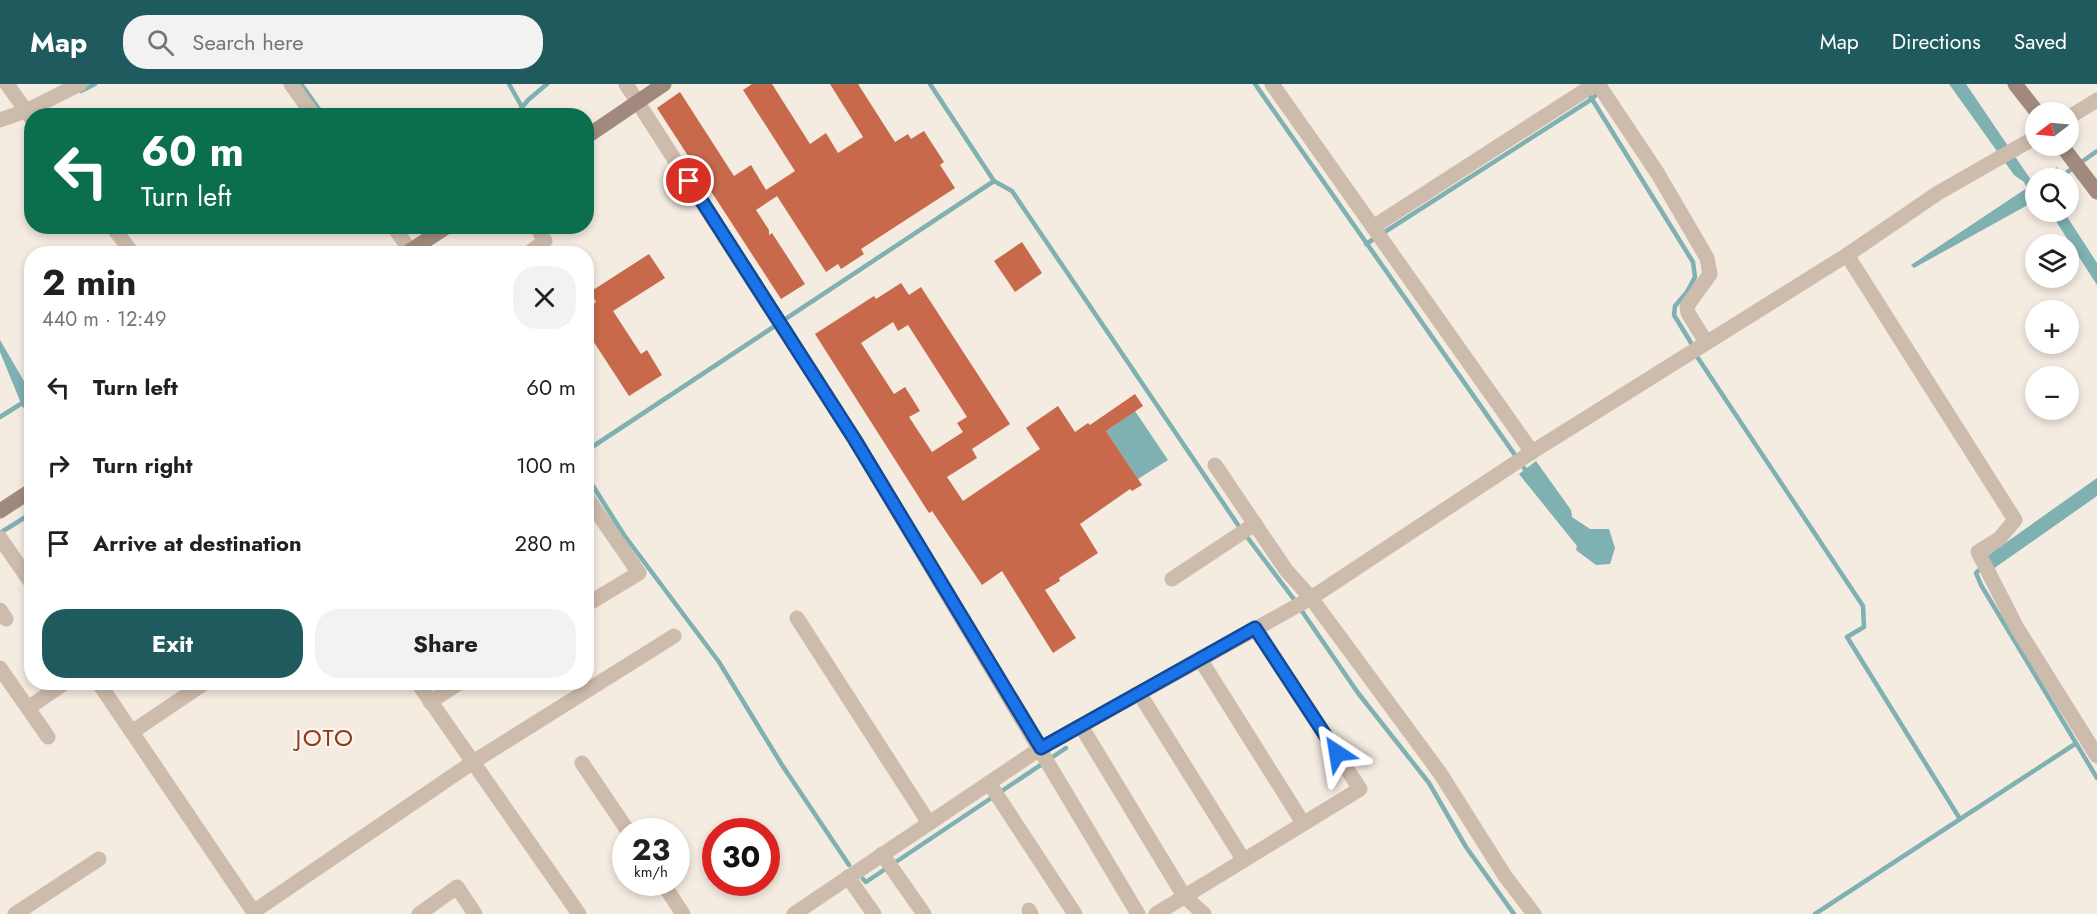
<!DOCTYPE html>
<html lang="en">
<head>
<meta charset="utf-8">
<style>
  body { margin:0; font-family:Jost,sans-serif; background:#f2f2f2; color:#202124; height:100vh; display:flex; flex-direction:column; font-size:22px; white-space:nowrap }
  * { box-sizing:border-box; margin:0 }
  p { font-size:20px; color:#757577 }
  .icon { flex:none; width:33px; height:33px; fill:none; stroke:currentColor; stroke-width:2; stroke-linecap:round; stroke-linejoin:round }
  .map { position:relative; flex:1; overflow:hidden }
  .sheet { position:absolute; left:24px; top:162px; width:570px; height:444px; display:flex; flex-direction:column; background:#fff; border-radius:24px; box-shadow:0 3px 9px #0003 }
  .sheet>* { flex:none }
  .hud { position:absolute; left:24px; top:24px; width:570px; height:126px; border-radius:24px; box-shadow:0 3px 9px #0003; background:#0b6e4f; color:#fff; overflow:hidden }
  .needle { width:39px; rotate:254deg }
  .tools { position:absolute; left:2025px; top:18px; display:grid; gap:12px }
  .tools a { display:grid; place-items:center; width:54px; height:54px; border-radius:50%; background:#fff; box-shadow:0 3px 9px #0003; font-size:30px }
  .speed { position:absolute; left:612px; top:734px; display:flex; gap:12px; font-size:30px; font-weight:700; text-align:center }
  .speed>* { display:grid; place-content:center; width:78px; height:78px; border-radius:50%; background:#fff; box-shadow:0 3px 9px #0003; line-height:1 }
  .speed small { font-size:15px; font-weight:400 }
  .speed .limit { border:9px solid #d22; background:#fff; color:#111 }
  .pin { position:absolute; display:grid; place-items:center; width:51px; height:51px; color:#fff; margin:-26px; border:3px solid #fff; border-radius:50%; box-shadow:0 2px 6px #0007 }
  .me { position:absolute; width:66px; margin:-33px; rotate:327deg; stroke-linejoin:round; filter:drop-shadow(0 0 4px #0008) }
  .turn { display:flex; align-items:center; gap:21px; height:126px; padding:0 18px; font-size:27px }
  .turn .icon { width:78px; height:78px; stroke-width:2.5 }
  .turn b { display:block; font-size:42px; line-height:51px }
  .round { display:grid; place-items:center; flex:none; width:63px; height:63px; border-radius:24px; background:#f2f2f2 }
  .head { display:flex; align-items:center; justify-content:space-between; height:102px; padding:0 18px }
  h1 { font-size:36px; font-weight:700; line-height:45px }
  .cta { display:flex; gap:12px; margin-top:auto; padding:12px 18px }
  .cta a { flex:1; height:69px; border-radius:24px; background:#1f5a5e; color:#fff; font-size:24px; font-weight:700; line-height:69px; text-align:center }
  .cta a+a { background:#f2f2f2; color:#202124 }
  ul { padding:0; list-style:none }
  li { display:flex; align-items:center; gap:18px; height:78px; padding:0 18px }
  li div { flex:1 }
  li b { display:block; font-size:22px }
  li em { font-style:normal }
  header { display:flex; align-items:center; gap:36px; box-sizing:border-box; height:84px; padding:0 30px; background:#1f5a5e; color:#fff }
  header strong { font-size:28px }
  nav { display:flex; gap:33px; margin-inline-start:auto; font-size:21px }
  .search { width:420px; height:54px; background:#f2f2f2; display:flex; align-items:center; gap:15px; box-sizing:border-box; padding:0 21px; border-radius:24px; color:#757577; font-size:22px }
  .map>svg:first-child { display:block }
  .water { fill:#7fb0b2 }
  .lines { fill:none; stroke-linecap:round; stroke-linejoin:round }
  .stream { stroke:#7fb0b2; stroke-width:4.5 }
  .building { fill:#c8694b; fill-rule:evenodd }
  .street { stroke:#cdbbac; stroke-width:15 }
  .secondary { stroke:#a18a7d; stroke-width:15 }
  .route-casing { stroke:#114b97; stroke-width:15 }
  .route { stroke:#1a73e8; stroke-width:10 }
  .labels { text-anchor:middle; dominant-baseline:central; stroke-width:4.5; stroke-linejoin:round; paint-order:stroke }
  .quarter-label { font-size:24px; letter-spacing:1.5px; fill:#8c3b22; stroke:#fbf5ee }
</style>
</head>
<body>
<header>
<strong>Map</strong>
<div class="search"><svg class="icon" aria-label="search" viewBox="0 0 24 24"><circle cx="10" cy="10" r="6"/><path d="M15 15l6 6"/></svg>Search here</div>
<nav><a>Map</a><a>Directions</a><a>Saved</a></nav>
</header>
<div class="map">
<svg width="2097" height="830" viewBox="0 0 2097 830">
  <rect width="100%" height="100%" fill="#f4ebe1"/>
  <g class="water">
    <polygon points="1949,0 1966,0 2033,99 2035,98 2035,117 1914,184 1911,181 2027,104 2024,98 2014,91"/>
    <polygon points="2057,83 2065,94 2040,94"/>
    <polygon points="2050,128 2064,128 2097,179 2097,201"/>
    <polygon points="0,256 28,304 31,303 31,319 23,324 0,268"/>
    <polygon points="1135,327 1168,376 1138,395 1106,347"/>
    <polygon points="1536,377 1571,426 1572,433 1590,445 1609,445 1615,464 1610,480 1596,481 1576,466 1577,462 1519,390"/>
    <polygon points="2097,394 2097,412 1993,485 1987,472"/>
  </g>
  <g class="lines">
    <g class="stream">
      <polyline points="301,0 324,32"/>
      <polyline points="509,0 522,23"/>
      <polyline points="930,0 994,97 1012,107 1238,441 1293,514 1358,609 1429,699 1466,763 1514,830"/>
      <polyline points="1255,0 1529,391"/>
      <polyline points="81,7 95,0"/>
      <polyline points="1587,7 1693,178 1695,193 1687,208 1675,222 1674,231 1690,257 1698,274 1863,522 1864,543 1847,553 1960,735"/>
      <polyline points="515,32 528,16 547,0"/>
      <polyline points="2059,94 2097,67"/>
      <polyline points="1366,160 1592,15 1600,7"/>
      <polyline points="0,333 32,313"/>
      <polyline points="586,367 994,97"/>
      <polyline points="586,391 624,451 719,578 782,681 849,781"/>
      <polyline points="0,449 32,429"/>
      <polyline points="1982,483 1976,489 1981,501 2097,694"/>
      <polyline points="863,795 866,798 1066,664"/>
      <polyline points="1815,830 2075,660"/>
    </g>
  </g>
  <g class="building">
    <polygon points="752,0 772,0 810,60 826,49 838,69 863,53 830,0 858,0 895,58 908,50 911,55 924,47 944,78 940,81 955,104 861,165 864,170 841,185 838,180 826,188 777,112 756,126 769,146 769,151 772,149 805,200 781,215 657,24 680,8 734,92 751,81 766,106 795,87 743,6"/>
    <polygon points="1022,158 1042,189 1015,208 994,177"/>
    <polygon points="649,170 665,194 613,227 641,270 647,266 662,291 629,312 586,246 586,225 596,218 590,208"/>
    <path d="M901 199 909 211 921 203 1010 340 972 365 977 374 947 393 963 417 1040 365 1026 344 1058 322 1075 348 1088 339 1090 341 1135 310 1143 322 1106 347 1142 401 1132 407 1130 405 1080 440 1098 469 1059 494 1060 497 1045 506 1076 554 1053 569 1002 487 982 501 932 427 929 429 815 250 874 212 876 215ZM893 238 898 247 908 241 967 333 957 339 963 348 932 368 909 333 920 327 905 303 894 310 861 259Z"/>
  </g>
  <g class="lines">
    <g class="street">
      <polyline points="7,0 31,34"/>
      <polyline points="291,0 314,32"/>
      <polyline points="626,0 855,356 1138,830"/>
      <polyline points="1272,0 1532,368"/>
      <polyline points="1598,0 1658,90 1707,174 1710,190 1687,222 1688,229 1706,258"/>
      <polyline points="2068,34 2097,16"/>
      <polyline points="0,36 26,27 80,0"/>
      <polyline points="112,142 133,170"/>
      <polyline points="393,142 410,166"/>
      <polyline points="1373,143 1595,0"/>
      <polyline points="530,168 545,157 536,142"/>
      <polyline points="1847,171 2015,436 1999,455 1978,468 2017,544 2097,672"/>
      <polyline points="1215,381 1286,486 1311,514 1440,689 1505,792 1534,830"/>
      <polyline points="586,412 639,489 586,521"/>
      <polyline points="0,454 32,500"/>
      <polyline points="1172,495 1255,440"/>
      <polyline points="0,526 6,535"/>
      <polyline points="797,534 929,739"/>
      <polyline points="1200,575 1303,739"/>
      <polyline points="0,584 48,653"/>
      <polyline points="98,598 255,830"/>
      <polyline points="417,598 579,830"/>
      <polyline points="1139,609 1243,775"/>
      <polyline points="430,618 461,598"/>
      <polyline points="28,624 66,598"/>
      <polyline points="1081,642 1184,812 1204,830"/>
      <polyline points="132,648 206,598"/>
      <polyline points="582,679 628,747"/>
      <polyline points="989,699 1075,830"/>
      <polyline points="882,770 924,830"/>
      <polyline points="848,793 874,830"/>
      <polyline points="662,798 683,830"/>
      <polyline points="1029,826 1031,830"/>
      <polyline points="253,828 473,678 674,552"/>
      <polyline points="15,830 99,775"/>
      <polyline points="419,830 457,803 475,830"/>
      <polyline points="794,830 1041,664 1311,514 1532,368 1847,171 1938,109 2036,53"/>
      <polyline points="1156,830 1360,705 1255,544"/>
    </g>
    <g class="secondary">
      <polyline points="2015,0 2037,28"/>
      <polyline points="586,53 664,0"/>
      <polyline points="2062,62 2097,108"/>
      <polyline points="405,170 448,142"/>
      <polyline points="0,427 32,406"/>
    </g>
  </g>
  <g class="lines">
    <defs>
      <polyline id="route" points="689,97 855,356 1041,664 1255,544 1337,669"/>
    </defs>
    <use href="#route" class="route-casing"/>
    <use href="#route" class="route"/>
  </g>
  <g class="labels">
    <g class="quarter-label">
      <text x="325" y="653">JOTO</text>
    </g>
  </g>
</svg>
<div class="tools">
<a><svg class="needle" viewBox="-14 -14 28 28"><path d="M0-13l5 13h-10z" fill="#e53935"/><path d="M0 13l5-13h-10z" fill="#757577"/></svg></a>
<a><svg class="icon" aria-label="search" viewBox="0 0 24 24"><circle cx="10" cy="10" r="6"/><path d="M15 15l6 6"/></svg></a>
<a><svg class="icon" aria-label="layers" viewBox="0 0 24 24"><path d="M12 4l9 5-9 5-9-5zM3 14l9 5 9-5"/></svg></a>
<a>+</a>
<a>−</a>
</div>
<div class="speed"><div>23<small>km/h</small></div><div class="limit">30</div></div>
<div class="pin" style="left:689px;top:97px;background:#d93025"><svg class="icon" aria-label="arrive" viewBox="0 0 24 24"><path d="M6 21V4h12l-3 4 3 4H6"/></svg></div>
<svg class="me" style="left:1337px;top:669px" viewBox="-20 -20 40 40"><path d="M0-17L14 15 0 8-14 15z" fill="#1a73e8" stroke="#fff" stroke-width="4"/></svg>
<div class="hud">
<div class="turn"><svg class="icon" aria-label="left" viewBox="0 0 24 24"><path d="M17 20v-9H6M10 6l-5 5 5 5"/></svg><div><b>60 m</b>Turn left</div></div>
</div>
<section class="sheet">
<div class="head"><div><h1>2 min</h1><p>440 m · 12:49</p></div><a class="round"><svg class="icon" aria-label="close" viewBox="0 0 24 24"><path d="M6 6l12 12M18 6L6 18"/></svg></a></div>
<ul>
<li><svg class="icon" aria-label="left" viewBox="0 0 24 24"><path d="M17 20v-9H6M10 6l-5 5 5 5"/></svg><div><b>Turn left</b></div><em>60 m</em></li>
<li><svg class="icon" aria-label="right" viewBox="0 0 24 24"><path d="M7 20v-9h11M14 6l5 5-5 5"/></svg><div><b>Turn right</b></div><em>100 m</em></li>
<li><svg class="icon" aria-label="arrive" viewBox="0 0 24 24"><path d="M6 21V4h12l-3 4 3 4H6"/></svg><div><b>Arrive at destination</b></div><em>280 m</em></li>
</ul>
<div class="cta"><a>Exit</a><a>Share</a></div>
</section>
</div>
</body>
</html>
